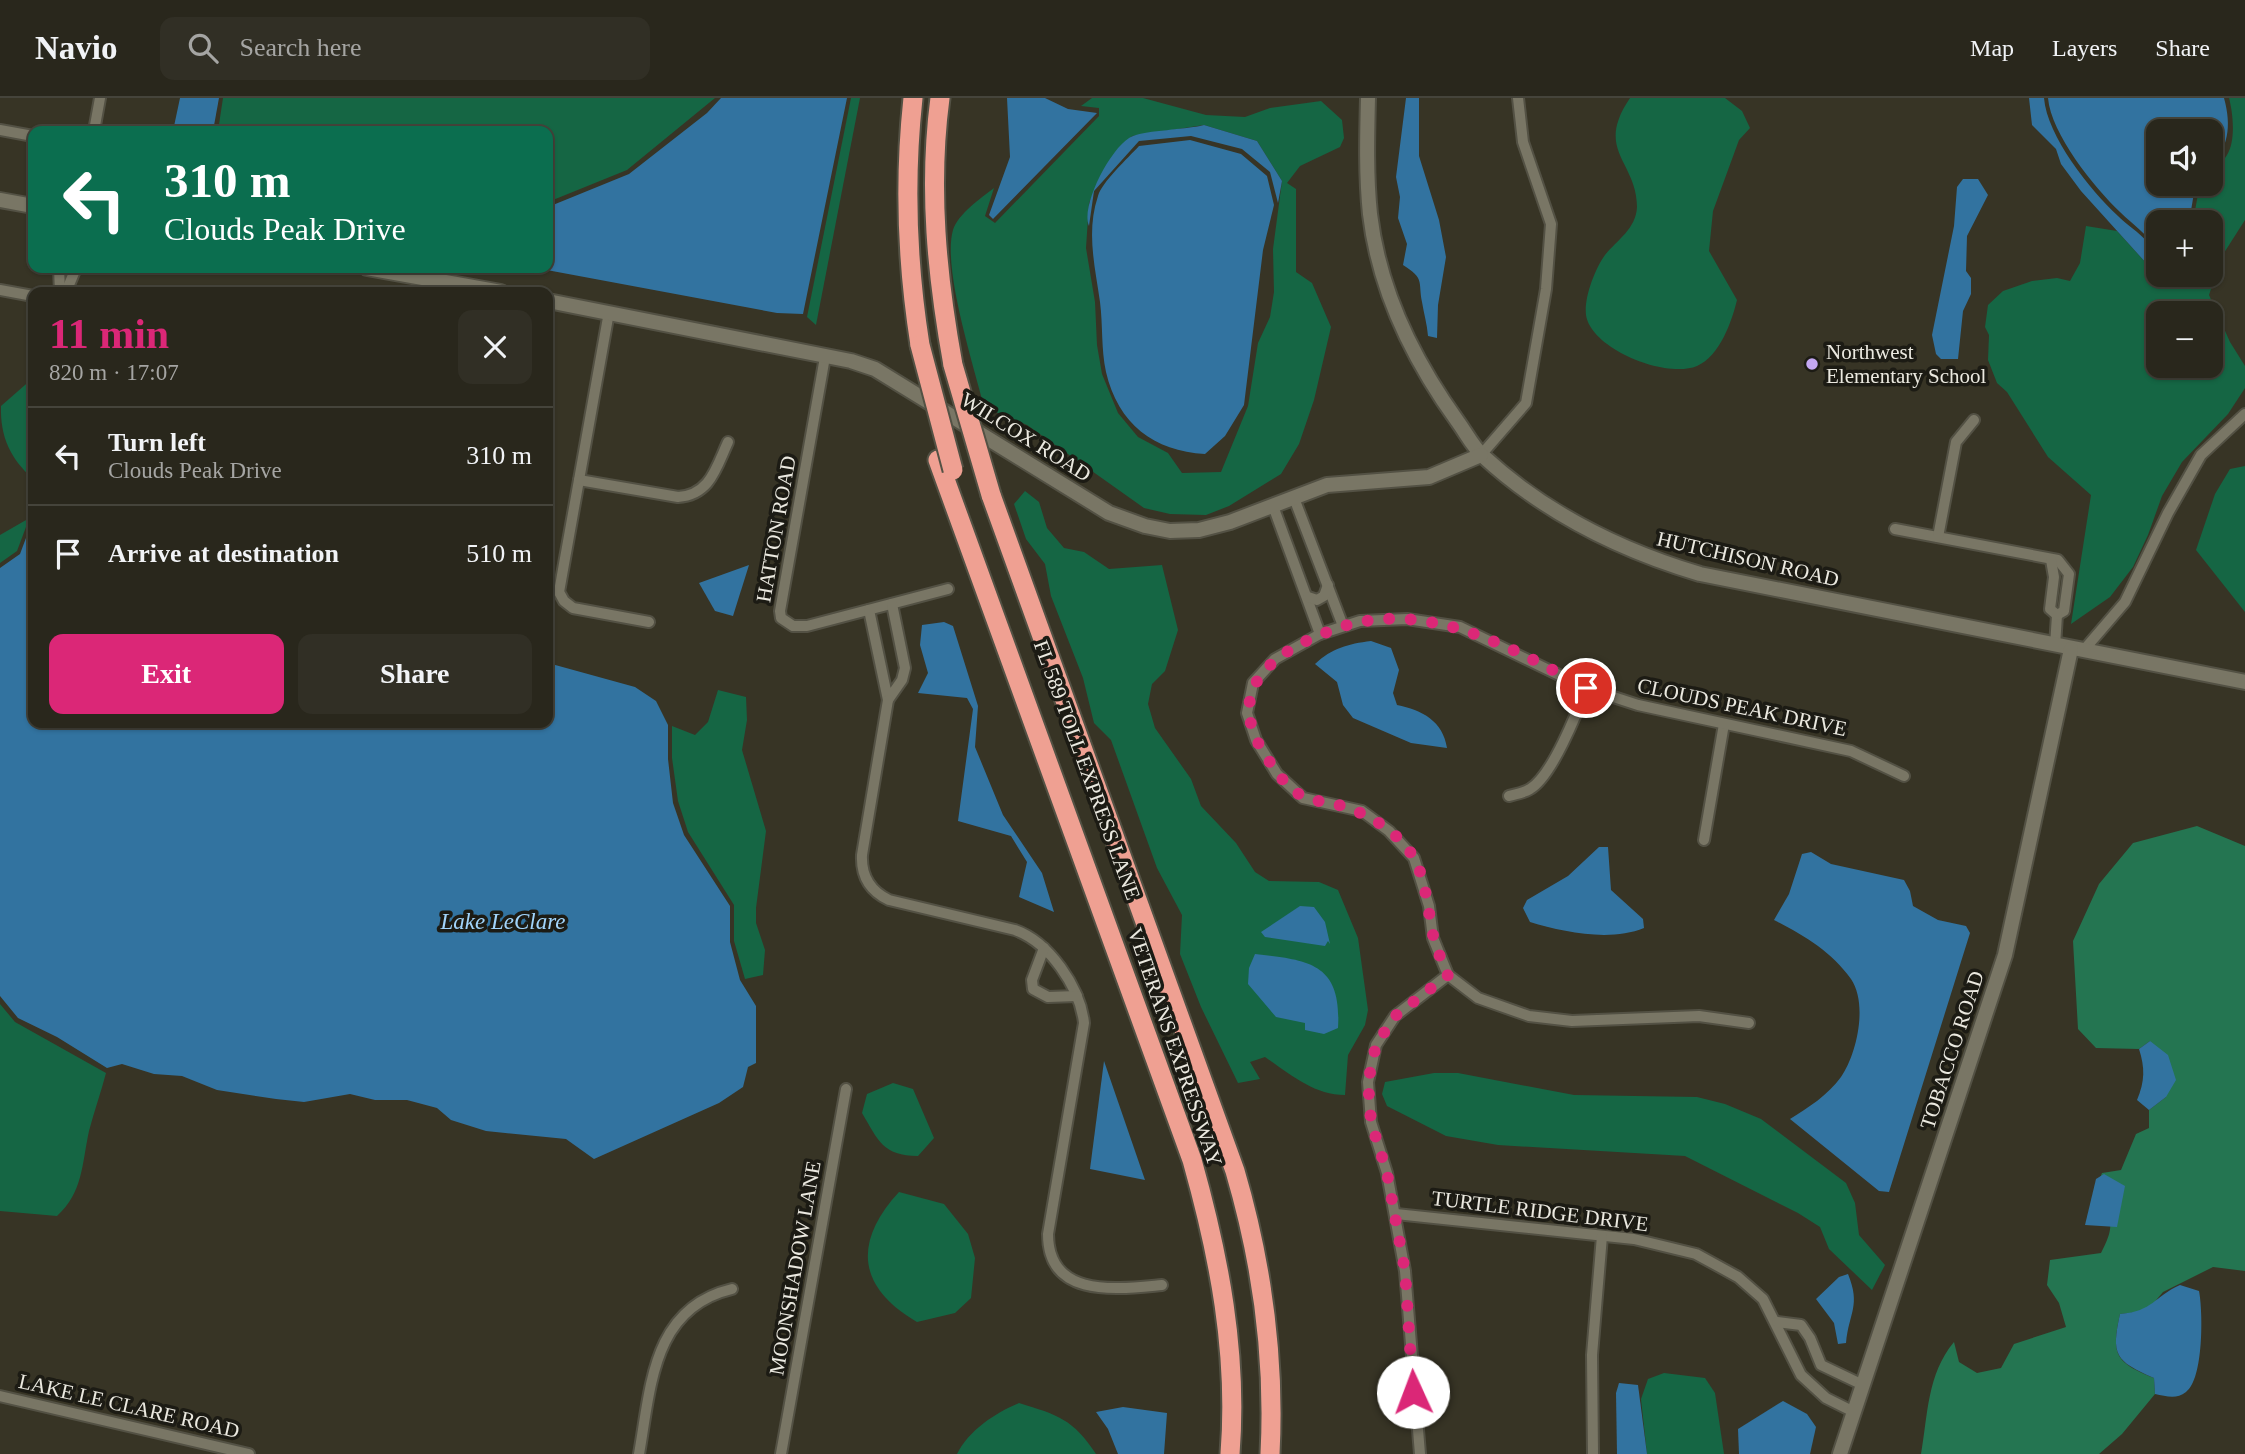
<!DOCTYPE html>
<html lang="en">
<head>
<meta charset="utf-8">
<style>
  body { margin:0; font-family:Georgia,serif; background:#312f25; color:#f1f3f6; height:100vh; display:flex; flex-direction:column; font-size:26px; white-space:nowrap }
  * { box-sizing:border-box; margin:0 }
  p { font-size:23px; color:#a5a5a3 }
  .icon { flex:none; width:38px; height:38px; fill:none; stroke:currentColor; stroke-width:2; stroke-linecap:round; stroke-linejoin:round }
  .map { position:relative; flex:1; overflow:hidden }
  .sheet { position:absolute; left:28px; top:189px; width:525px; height:441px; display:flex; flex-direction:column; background:#29271c; border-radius:14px; box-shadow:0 2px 5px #0004,0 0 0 2px #45443b }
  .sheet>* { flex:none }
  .hud { position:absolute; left:28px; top:28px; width:525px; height:147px; border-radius:14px; box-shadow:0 2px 5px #0004,0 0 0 2px #45443b; background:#0b6e4f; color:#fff; overflow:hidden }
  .buttons { position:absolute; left:2146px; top:21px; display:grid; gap:14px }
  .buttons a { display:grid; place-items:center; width:77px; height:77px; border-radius:14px; background:#29271c; box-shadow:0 2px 5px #0004,0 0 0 2px #45443b; font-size:35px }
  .pin { position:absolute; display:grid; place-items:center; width:60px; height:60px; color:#fff; margin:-30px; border:4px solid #fff; border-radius:50%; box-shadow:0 2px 7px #0007 }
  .me { position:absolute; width:77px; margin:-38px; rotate:358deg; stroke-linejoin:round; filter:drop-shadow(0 0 5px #0008) }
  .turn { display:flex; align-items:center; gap:24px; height:147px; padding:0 21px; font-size:32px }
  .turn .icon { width:91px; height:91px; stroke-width:2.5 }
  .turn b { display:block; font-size:49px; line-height:60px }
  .round { display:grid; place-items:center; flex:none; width:74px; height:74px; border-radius:14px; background:#312f25 }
  .summary { display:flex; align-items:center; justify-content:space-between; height:119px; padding:0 21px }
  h1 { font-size:42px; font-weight:800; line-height:52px; color:#db2777 }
  .button { display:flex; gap:14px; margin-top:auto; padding:14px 21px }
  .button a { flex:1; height:80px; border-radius:14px; background:#db2777; color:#fff; font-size:28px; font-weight:800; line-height:80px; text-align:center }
  .button a+a { background:#312f25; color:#f1f3f6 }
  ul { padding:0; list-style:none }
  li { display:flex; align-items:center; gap:21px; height:98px; padding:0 21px; border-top:2px solid #45443b }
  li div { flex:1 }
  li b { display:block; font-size:26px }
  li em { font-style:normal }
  header { display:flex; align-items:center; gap:42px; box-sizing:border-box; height:98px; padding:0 35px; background:#29271c; border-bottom:2px solid #45443b }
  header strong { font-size:33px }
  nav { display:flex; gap:38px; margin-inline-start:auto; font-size:24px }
  .search { width:490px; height:63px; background:#312f25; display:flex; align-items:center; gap:18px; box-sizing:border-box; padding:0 24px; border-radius:14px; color:#a5a5a3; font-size:26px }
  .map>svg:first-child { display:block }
  .green { fill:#156644; fill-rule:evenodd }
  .forest { fill:#247551 }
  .water { fill:#3273a0 }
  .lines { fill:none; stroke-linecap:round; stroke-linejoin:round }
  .street-casing { stroke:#535144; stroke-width:14 }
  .secondary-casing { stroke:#535144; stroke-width:18 }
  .highway-casing { stroke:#535144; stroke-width:23 }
  .street { stroke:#797665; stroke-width:10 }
  .secondary { stroke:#797665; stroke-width:14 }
  .highway { stroke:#efa092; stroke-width:19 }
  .highway-bridge-casing { stroke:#535144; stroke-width:23; stroke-linecap:butt }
  .highway-bridge { stroke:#efa092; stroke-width:19 }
  .route { stroke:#db2777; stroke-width:12; stroke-dasharray:0 21.6 }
  .poi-dot { fill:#c3a7f2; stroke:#1c1b14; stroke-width:2.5 }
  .labels { text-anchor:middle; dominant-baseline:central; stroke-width:7; stroke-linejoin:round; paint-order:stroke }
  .poi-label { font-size:21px; fill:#ebe9e0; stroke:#1c1b14; text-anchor:start }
  .street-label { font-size:21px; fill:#ebe9e0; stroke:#1c1b14 }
  .water-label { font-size:23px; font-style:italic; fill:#a1d4fb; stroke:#1c1b14 }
</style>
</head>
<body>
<header>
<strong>Navio</strong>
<div class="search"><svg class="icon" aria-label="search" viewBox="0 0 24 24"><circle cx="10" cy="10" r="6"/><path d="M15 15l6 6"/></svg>Search here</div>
<nav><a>Map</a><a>Layers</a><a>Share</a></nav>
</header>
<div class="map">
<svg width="2245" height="1356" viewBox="0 0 2245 1356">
  <rect width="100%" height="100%" fill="#373425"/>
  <g class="green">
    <polygon points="223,0 715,0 627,72 548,104 548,33 218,33"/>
    <polygon points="851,0 860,0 816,227 807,219"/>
    <path d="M1092 0H1143L1206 17 1245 19 1270 10 1321 3 1342 22 1344 40 1340 49 1300 68 1287 85 1296 91V174L1312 185 1331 229 1314 302 1299 346 1281 376 1229 408 1206 417 1170 416 1144 410 1027 327 984 309C974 268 942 170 953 132 958 116 981 100 994 90L985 118 995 125 1099 18V10L1081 8ZM1204 27 1257 43 1282 83 1273 151 1274 194 1270 219 1258 245 1248 308 1221 374 1182 375 1168 355 1138 339 1118 315 1102 276 1097 247 1095 204 1086 150 1089 105 1098 84 1132 38Z"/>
    <path d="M1630 0H1725L1742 13 1750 30 1739 42 1713 113 1709 153 1737 202C1732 223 1720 258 1697 268 1666 281 1591 251 1586 217 1584 199 1595 171 1605 157 1617 142 1636 131 1637 109 1637 63 1594 53 1630 0Z"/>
    <path d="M2229 0H2245V122L2222 158 2209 197 2230 244 2245 268V290L2228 316 2182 364 2162 398 2148 437 2133 469 2110 499 2071 526 2091 397 2048 359 2007 294 1997 285 1988 262 1989 237 1985 229 1988 207 2003 193 2032 183 2057 180 2070 183 2080 165 2086 128 2117 133 2147 166 2158 167V177H2210V124H2193L2198 96 2206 86H2210C2210 74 2222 66 2227 57 2236 43 2233 15 2229 0ZM2158 215H2210V268H2158Z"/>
    <path d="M33 280V381C11 361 0 340 1 308Z"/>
    <polygon points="2245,368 2245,514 2196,452 2215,396 2230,371"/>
    <path d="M1025 393 1039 404 1047 430 1064 450 1084 454 1109 471 1162 467 1178 532 1165 573 1152 586 1148 606 1155 630 1191 681 1201 708 1236 745 1255 774 1269 783 1319 784 1338 792 1358 840 1368 912 1365 927 1348 957 1345 997C1314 997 1290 976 1265 959L1250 964 1260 981 1238 985 1201 909 1180 856 1182 817 1157 770 1111 642 1094 625 1083 580 1051 498 1045 466 1026 441 1014 406Z"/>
    <polygon points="33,418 33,425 26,429 17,453 0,465 0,437"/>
    <polygon points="718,592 746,599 747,622 742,652 766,733 756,810 756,825 765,852 763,877 745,881 734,843 734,807 688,734 678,703 672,660 672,628 695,637 708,624"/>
    <path d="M0 906 15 924 106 975C101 994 94 1014 89 1033 82 1065 83 1095 57 1118L0 1113Z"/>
    <polygon points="1434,975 1458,975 1574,997 1697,999 1725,1006 1761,1021 1846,1085 1855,1105 1859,1137 1885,1167 1872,1192 1829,1151 1820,1129 1798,1115 1685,1058 1498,1047 1446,1038 1387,1008 1382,996 1385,984"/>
    <path d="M893 985 913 991 934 1040 918 1058C883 1058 878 1042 862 1015L867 996Z"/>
    <path d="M899 1094 944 1106 968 1136 975 1160 971 1200 955 1215 917 1224C857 1189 853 1144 899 1094Z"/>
    <polygon points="1664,1275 1705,1280 1715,1295 1724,1356 1647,1356 1641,1301 1648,1281"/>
    <path d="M1019 1305C1058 1317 1073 1321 1096 1356H957C969 1332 995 1315 1019 1305Z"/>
  </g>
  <path class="forest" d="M2197 728 2245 748V1173L2213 1169 2163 1194 2152 1207 2140 1214 2120 1216C2111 1257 2115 1264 2154 1280L2155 1296 2122 1336 2099 1356H1921C1928 1317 1927 1276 1954 1244L1959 1264 1977 1275 2001 1270 2014 1246 2066 1229 2059 1205 2047 1187 2050 1162 2101 1155C2116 1126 2112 1121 2095 1093L2102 1075 2121 1072 2136 1036 2149 1030V1012L2166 999 2150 943 2139 951 2096 950 2078 931 2073 843 2099 786 2133 745Z"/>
  <g class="water">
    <polygon points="180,0 219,0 213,33 173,33"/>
    <polygon points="721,0 847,0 803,216 777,215 536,170 548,170 548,109 629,76 707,15"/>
    <polygon points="1007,0 1045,0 1068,11 1097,15 993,121 989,117 1010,59"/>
    <path d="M1406 0H1419V58L1439 122 1446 159 1438 207 1437 240 1428 238C1427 226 1424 216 1422 204 1418 183 1425 181 1403 167L1407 146 1398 120 1400 99 1396 79Z"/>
    <path d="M2029 0H2044C2047 38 2090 92 2118 118 2132 132 2158 145 2158 167L2147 166 2081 93 2061 66 2056 51 2032 27Z"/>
    <path d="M2048 0H2224C2232 29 2228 49 2210 72V33H2158V86H2200L2194 95 2189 124H2158V153C2148 136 2134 128 2120 114 2094 89 2051 36 2048 0Z"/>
    <path d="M1204 27 1257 43 1282 83 1278 105 1270 74 1242 51 1191 38 1139 43 1094 93 1089 128C1080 108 1112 46 1133 38 1148 32 1184 32 1204 27Z"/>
    <path d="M1190 42 1241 56 1267 78 1274 107 1263 152 1244 307 1225 338 1205 356C1154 353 1118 326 1106 274 1101 251 1103 227 1100 204 1095 168 1086 134 1098 98 1102 84 1128 60 1139 48Z"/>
    <polygon points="1963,81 1978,81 1988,97 1967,138 1966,173 1971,180 1971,196 1963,213 1958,261 1941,261 1936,256 1932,237 1954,128 1957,89"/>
    <polygon points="33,431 33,625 548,625 548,565 635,589 656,603 668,627 668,661 673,705 684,737 730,808 730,844 740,882 756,908 756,965 748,969 743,989 719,1005 594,1061 566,1041 486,1033 451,1022 437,1010 407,1002 375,1002 350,996 304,1004 276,1001 217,992 182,978 154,976 122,966 107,970 57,939 18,920 0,898 0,470 20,456 29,432"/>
    <polygon points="749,467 733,518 715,513 699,485"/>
    <polygon points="944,524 953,528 978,608 975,649 1003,717 1042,775 1054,814 1019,799 1027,764 1011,738 958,723 973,611 967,600 918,595 928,575 920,547 922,527"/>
    <path d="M1371 543 1391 550 1399 572 1393 595 1397 607C1422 612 1443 623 1447 650L1411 645 1353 620 1343 607 1337 584 1315 566C1332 550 1348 546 1371 543Z"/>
    <path d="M1599 749H1608L1611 792 1643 821 1644 830C1610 844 1563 834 1530 824L1523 810 1527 802 1568 778Z"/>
    <path d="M1811 754 1831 766 1904 782 1910 793 1913 808 1938 822 1966 828 1970 835 1889 1094 1879 1093 1790 1021C1808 1010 1828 997 1841 979 1857 956 1868 906 1851 881 1831 853 1803 837 1774 822L1789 796 1802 756Z"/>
    <polygon points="1300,808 1314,809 1325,824 1330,846 1328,843 1325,848 1265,839 1261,834"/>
    <path d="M1255 856C1309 862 1342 865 1338 930L1324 936 1305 932V925L1276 919 1248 886 1249 870Z"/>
    <path d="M2150 943 2168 957 2176 982 2166 999 2149 1012 2137 1002C2145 983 2145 970 2139 951Z"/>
    <polygon points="1104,963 1145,1082 1090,1071"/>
    <polygon points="2104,1076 2125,1088 2117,1129 2085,1127 2096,1081"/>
    <path d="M1848 1176C1861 1208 1849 1214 1846 1245L1838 1246 1834 1225 1816 1201 1839 1179Z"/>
    <path d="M2180 1187 2199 1193C2203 1213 2204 1281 2186 1294 2176 1302 2166 1298 2155 1296L2154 1280C2115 1263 2111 1257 2120 1216 2154 1213 2153 1199 2180 1187Z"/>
    <polygon points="1619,1285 1638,1287 1647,1356 1617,1356 1616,1295"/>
    <polygon points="1783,1303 1807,1316 1816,1329 1810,1356 1739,1356 1738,1331"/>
    <polygon points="1123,1309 1167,1315 1164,1356 1118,1356 1108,1331 1096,1314"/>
  </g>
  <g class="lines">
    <defs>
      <g id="street">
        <polyline points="0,32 33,38"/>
        <polyline points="94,33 100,0"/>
        <polyline points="59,170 60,194"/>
        <polyline points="0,192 33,198"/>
        <polyline points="66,194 76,170"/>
        <polyline points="609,214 559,494 564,503 573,510 649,524"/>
        <polyline points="825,259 780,513 781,520 793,528 807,528 948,491"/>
        <polyline points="1481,357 1526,305 1546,191 1551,126 1523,44 1518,0"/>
        <path d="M579 382 678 399C710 397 716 370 728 344"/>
        <polyline points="1294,400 1343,528"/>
        <polyline points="1273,408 1320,536"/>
        <polyline points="1895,431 2058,462 2069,476 2064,513 2057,517 2055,548"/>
        <polyline points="1938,439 1956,344 1974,322"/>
        <polyline points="2051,462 2054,479 2050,511 2057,517"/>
        <polyline points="1308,499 1317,502 1324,498 1328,487"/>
        <polyline points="869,512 888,602 902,582 905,570 892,506"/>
        <polyline points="2083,553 2125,504 2168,415 2201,357 2245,316"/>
        <path d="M888 602 862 757C861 778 870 793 889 802L1015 832C1049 844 1080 889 1084 925L1048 1136C1048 1201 1117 1191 1162 1187"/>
        <path d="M1509 698C1515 696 1524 695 1530 691 1552 678 1577 615 1586 590"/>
        <polyline points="1704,742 1724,626"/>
        <polyline points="1044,850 1032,882 1033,891 1048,899 1077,898"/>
        <polyline points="1749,925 1699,918 1572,923 1529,918 1478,900 1448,877 1433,840 1429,808 1414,760 1389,733 1362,713 1303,700 1277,676 1256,642 1247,615 1253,585 1275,561 1320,536 1360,523 1407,521 1460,529 1586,590 1638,607 1851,653 1904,678"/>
        <polyline points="1396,1116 1634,1141 1696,1156 1738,1179 1763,1201 1801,1277 1826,1300 1854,1314"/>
        <polyline points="1777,1224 1801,1227 1810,1240 1821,1267 1863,1287"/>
        <polyline points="0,1298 249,1356"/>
        <path d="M639 1356C651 1289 652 1210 732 1191"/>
        <polyline points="781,1356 846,991"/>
        <polyline points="1420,1356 1405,1173 1387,1075 1371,1024 1368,984 1376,947 1395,918 1448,877"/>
        <polyline points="1593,1356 1592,1257 1602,1138"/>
      </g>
      <g id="secondary">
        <path d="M1368 0C1367 39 1366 78 1370 116 1379 193 1414 263 1458 324 1466 335 1473 349 1483 358 1546 416 1619 452 1700 476L2245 584"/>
        <polyline points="0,102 33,108"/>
        <polyline points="367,170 501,194"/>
        <polyline points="548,203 851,263 875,271 1109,415 1145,428 1170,433 1199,432 1230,424 1327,387 1429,379 1481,357"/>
        <polyline points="1840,1356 2005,857 2071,551"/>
      </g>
      <g id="highway">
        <path d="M913 0C904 83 907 165 920 247"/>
        <path d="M940 0C928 90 937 179 953 267"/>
        <path d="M938 362 1192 1062C1219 1158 1238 1255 1230 1356"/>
        <path d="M991 397 1235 1073C1262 1165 1275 1260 1270 1356"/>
      </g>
    </defs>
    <use href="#street" class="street-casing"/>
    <use href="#secondary" class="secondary-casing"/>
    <use href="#highway" class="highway-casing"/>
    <use href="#street" class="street"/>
    <use href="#secondary" class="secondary"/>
    <use href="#highway" class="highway"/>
    <defs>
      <g id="highway-bridge">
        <polyline points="920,247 953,372"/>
        <polyline points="953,267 991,397"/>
      </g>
    </defs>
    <use href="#highway-bridge" class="highway-bridge-casing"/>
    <use href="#highway-bridge" class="highway-bridge"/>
  </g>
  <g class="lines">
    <path class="route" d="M1413 1294 1405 1173 1387 1075 1371 1024 1368 984 1376 947 1395 918 1448 877C1443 864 1435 850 1433 837 1428 813 1426 782 1414 760 1397 731 1363 713 1332 705 1323 703 1310 703 1302 698 1285 688 1274 671 1264 655 1220 586 1282 549 1341 529 1427 501 1513 550 1586 590"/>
  </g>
  <circle class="poi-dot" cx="1812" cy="266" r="7"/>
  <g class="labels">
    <g class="poi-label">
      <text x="1826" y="254">Northwest<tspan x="1826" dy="24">Elementary School</tspan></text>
    </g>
    <g class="street-label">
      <text transform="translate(1026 339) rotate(32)">WILCOX ROAD</text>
      <text transform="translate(776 431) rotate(-80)">HATTON ROAD</text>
      <text transform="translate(1748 461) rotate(13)">HUTCHISON ROAD</text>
      <text transform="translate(1742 609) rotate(12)">CLOUDS PEAK DRIVE</text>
      <text transform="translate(1087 672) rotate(70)">FL 589 TOLL EXPRESS LANE</text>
      <text transform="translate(1175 949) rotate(71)">VETERANS EXPRESSWAY</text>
      <text transform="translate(1952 952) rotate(-72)">TOBACCO ROAD</text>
      <text transform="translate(1540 1113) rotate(7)">TURTLE RIDGE DRIVE</text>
      <text transform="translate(795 1170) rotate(-80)">MOONSHADOW LANE</text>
      <text transform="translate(129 1308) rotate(13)">LAKE LE CLARE ROAD</text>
    </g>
    <g class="water-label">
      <text x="503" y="823">Lake LeClare</text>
    </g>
  </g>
</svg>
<div class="buttons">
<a><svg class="icon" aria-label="sound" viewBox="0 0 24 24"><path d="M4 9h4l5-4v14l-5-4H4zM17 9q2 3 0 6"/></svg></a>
<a>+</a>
<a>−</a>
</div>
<div class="pin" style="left:1586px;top:590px;background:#d93025"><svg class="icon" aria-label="arrive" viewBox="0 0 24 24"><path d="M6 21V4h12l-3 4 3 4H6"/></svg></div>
<svg class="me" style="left:1413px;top:1294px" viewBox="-20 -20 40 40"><circle r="19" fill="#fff"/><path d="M0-13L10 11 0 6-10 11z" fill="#db2777"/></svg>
<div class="hud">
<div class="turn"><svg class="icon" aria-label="left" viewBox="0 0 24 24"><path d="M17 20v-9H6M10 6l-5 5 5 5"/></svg><div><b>310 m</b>Clouds Peak Drive</div></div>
</div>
<section class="sheet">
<div class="summary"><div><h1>11 min</h1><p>820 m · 17:07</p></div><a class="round"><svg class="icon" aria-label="close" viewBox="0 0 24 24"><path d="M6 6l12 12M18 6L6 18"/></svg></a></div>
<ul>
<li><svg class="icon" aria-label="left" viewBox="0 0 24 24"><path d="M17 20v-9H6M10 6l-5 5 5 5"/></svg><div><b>Turn left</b><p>Clouds Peak Drive</p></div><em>310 m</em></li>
<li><svg class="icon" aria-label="arrive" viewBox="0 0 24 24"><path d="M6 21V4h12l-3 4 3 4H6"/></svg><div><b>Arrive at destination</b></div><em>510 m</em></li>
</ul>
<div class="button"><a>Exit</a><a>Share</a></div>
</section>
</div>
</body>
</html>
